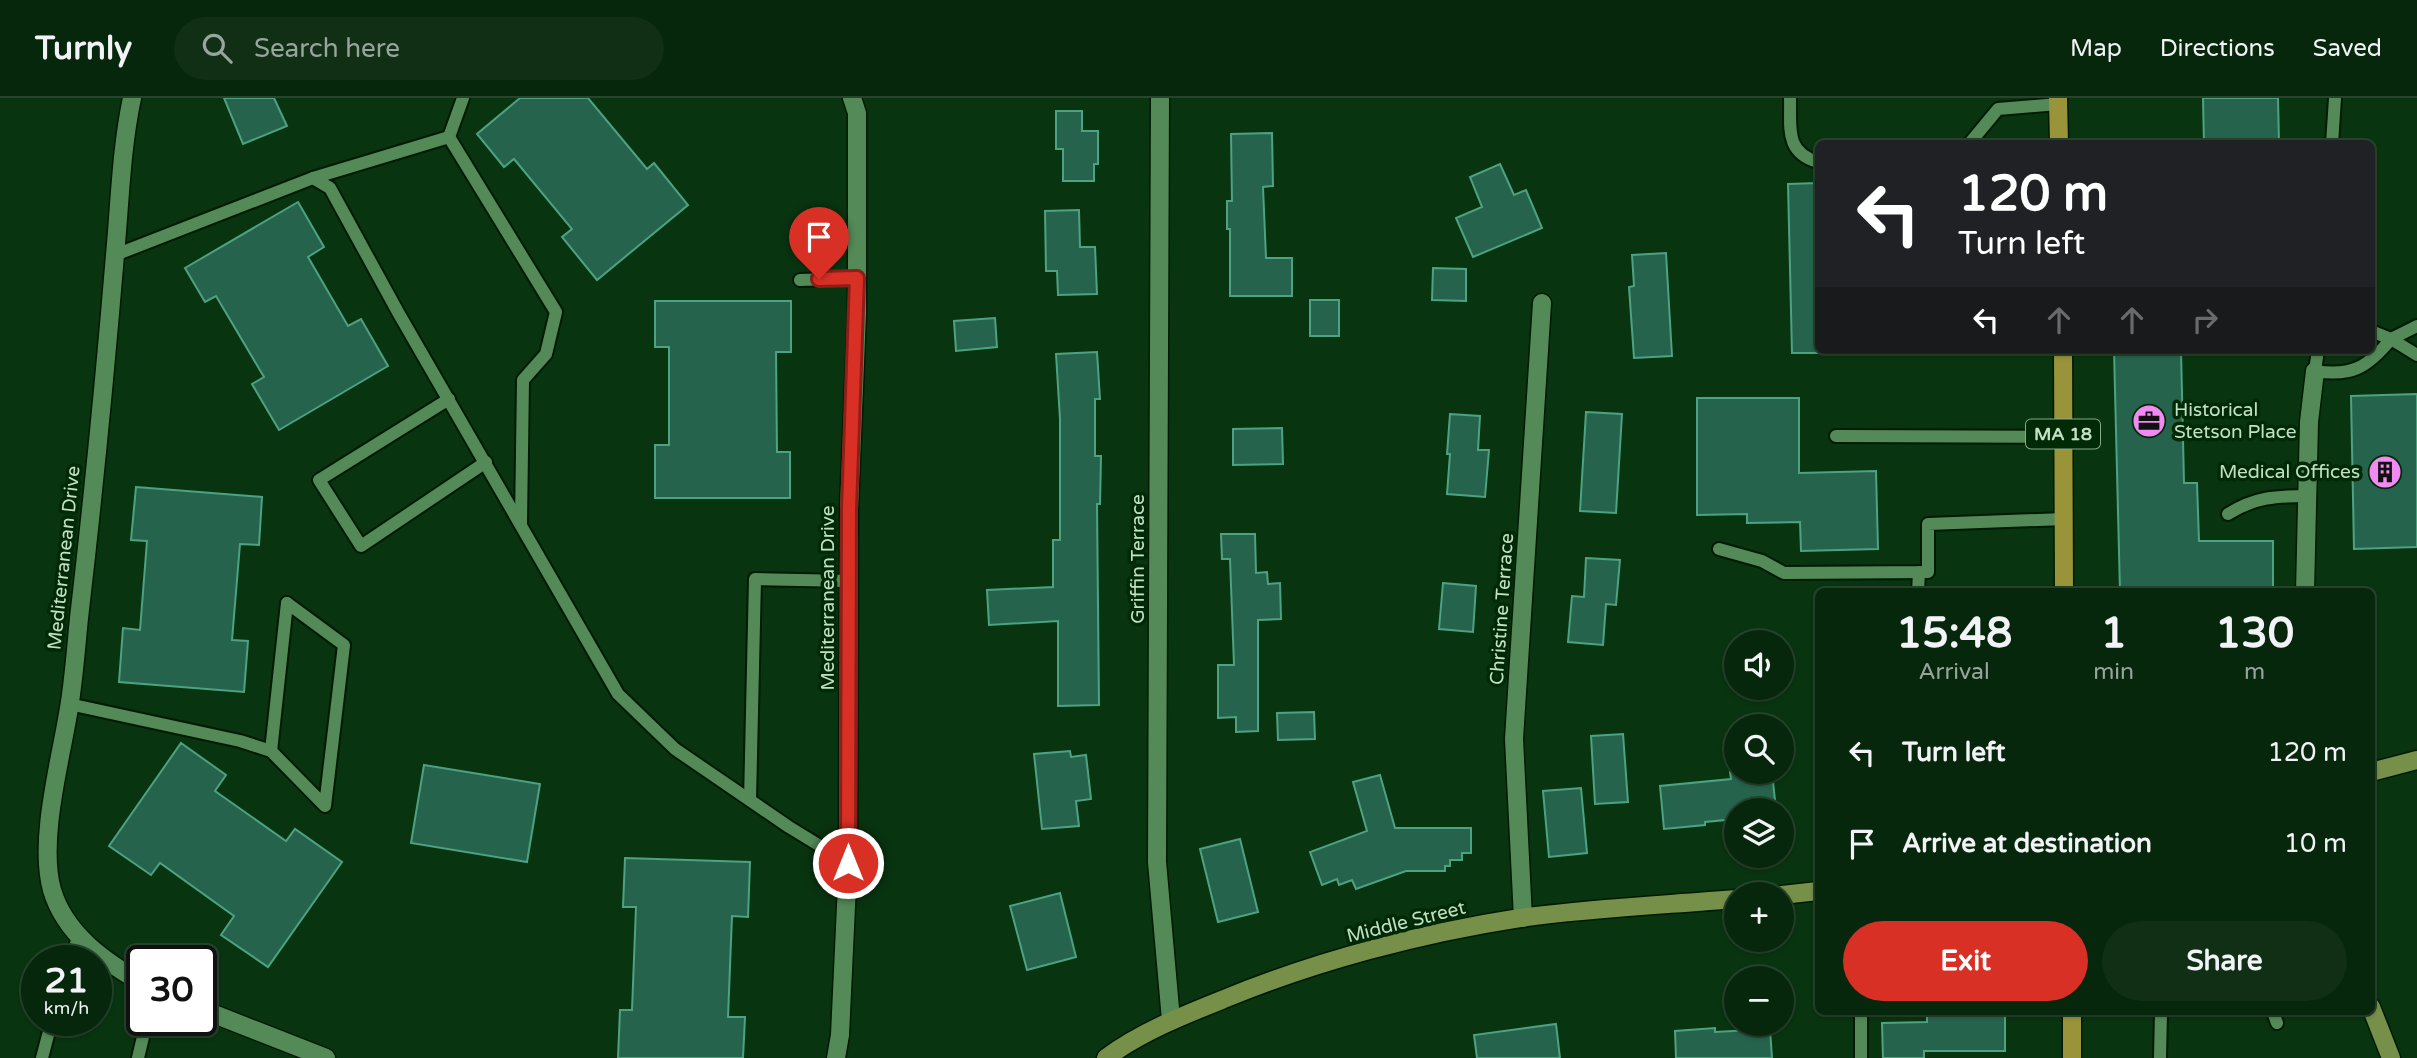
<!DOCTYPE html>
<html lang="en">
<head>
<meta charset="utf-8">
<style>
  body { margin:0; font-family:"Varela Round",sans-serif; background:#102f15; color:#f1f3f6; height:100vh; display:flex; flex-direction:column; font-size:26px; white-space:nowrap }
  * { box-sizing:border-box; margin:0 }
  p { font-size:23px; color:#98a59d }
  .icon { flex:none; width:38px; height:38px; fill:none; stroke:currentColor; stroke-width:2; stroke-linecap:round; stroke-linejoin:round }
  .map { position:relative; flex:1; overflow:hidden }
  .drawer { position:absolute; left:1815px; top:490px; width:560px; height:427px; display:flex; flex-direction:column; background:#07270c; border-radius:10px; box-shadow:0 2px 5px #0004,0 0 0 2px #28442d }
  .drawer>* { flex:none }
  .top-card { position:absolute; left:1815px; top:42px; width:560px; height:214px; border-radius:10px; box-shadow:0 2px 5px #0004,0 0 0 2px #28442d; background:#202124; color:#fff; overflow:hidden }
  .tools { position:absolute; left:1724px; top:532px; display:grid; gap:14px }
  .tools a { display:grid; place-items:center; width:70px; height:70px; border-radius:50%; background:#07270c; box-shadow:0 2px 5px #0004,0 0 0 2px #28442d; font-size:35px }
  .speed { position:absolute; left:21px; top:847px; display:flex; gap:14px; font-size:35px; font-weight:700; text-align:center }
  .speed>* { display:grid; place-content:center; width:91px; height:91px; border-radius:50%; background:#07270c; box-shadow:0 2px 5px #0004,0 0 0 2px #28442d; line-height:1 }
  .speed small { font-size:18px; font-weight:400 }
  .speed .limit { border:4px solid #111; border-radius:10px; background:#fff; color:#111 }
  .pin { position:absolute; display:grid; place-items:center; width:60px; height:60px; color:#fff; margin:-72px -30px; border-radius:50% 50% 50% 0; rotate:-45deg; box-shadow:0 0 7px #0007 }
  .pin .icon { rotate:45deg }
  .me { position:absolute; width:77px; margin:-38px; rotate:0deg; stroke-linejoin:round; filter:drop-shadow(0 0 5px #0008) }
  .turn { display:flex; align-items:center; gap:24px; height:147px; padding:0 28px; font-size:32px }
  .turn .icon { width:91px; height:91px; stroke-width:2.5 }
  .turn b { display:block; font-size:49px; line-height:60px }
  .lanes { display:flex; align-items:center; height:66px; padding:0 28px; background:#0003; justify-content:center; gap:35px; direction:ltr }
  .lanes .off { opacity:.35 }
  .eta { display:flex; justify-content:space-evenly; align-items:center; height:119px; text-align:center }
  .eta b { font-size:42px; font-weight:700; line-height:49px }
  .action { display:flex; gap:14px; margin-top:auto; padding:14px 28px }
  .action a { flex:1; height:80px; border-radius:42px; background:#d93025; color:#fff; font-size:28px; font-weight:700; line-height:80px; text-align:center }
  .action a+a { background:#102f15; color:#f1f3f6 }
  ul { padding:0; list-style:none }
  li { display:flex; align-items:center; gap:21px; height:91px; padding:0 28px }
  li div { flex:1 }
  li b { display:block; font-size:26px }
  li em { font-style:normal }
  header { display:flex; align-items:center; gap:42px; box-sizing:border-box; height:98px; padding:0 35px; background:#07270c; border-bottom:2px solid #28442d }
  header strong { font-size:33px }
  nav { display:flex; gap:38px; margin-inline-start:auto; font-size:24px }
  .search { width:490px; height:63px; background:#102f15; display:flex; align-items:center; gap:18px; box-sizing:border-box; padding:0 24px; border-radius:38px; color:#98a59d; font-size:26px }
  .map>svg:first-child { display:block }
  .building { fill:#26634d; stroke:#4da282; stroke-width:2 }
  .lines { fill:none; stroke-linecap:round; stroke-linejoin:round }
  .lane-casing { stroke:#001a03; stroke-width:16 }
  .street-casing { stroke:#001a03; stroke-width:21 }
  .secondary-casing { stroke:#001a03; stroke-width:21 }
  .primary-casing { stroke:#001a03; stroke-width:21 }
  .lane { stroke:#538a57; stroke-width:12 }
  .street { stroke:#538a57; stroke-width:18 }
  .secondary { stroke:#768f49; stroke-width:18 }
  .primary { stroke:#99943a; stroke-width:18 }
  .route-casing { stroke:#8d1f18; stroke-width:18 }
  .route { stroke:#d93025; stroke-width:12 }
  .labels { text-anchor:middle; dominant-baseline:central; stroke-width:7; stroke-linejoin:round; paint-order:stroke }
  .shield { fill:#002a06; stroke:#88a98b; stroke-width:2 }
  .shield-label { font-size:18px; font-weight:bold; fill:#c3e0c4 }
  .poi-label { font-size:19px; fill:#c3e0c4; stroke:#002a06; text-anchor:start }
  .street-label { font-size:19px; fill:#c3e0c4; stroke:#002a06 }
</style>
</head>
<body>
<header>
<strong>Turnly</strong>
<div class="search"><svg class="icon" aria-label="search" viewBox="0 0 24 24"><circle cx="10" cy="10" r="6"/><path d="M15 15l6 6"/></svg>Search here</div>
<nav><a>Map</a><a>Directions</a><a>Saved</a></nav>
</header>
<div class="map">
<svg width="2417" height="960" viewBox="0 0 2417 960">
  <rect width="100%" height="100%" fill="#093410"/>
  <g class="building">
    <polygon points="224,0 274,0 287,28 243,46"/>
    <polygon points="520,0 588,0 647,71 654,65 688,107 597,182 562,139 572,131 514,61 504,69 477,36"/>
    <polygon points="2203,0 2278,0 2279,46 2204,46"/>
    <polygon points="1056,13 1082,13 1082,33 1098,33 1098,66 1094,66 1094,83 1063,83 1063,51 1056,51"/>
    <polygon points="1272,35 1273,88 1263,89 1266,160 1292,160 1292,198 1230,198 1230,131 1227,131 1227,103 1232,103 1231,36"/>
    <polygon points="1500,66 1514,97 1526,92 1542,130 1473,159 1456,120 1482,109 1470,79"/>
    <polygon points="1818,85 1818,255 1792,255 1788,86"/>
    <polygon points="298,104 324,149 308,159 348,228 361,221 388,268 279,332 252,286 264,279 216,198 205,204 185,170"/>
    <polygon points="1079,112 1080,149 1095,149 1097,196 1058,197 1057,173 1046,173 1045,113"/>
    <polygon points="1666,155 1672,258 1634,260 1629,189 1634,188 1632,157"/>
    <polygon points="1433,170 1466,171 1466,203 1432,202"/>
    <rect x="1310" y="202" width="29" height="36"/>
    <polygon points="655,203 791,203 791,254 776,254 777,354 790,354 790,400 655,400 655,347 669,347 669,249 655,249"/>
    <polygon points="995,220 997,249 956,253 954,223"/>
    <polygon points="2114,252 2181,252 2184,385 2197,385 2199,443 2273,443 2273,494 2120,494"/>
    <polygon points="1097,254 1100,301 1095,301 1095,358 1101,358 1100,406 1097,406 1099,607 1058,608 1058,523 989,527 987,492 1053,489 1053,442 1060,442 1060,321 1056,256"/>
    <polygon points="2417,296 2417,449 2354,451 2351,298"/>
    <polygon points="1697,300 1799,300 1799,375 1876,373 1878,451 1801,453 1800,424 1747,425 1747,416 1697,417"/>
    <polygon points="1586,314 1622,316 1616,415 1580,413"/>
    <polygon points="1450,316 1480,318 1478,352 1489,352 1485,399 1447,396 1450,356 1447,356"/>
    <polygon points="1282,330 1283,366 1233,367 1233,331"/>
    <polygon points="136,389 262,399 259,447 240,446 232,542 248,543 244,594 119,584 123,530 140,532 147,443 131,442"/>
    <polygon points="1221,436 1255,436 1256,475 1267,474 1268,486 1280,485 1281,521 1258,522 1258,633 1236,634 1236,619 1218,620 1218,567 1234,567 1230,461 1222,461"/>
    <polygon points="1586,460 1620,462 1616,507 1606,506 1603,547 1568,544 1572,498 1584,499"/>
    <polygon points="1443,485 1476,488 1473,534 1439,531"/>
    <polygon points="1314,614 1315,641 1278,642 1277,615"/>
    <polygon points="1623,636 1628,704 1595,706 1591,638"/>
    <polygon points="181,645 226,677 215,693 286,743 295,731 342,764 268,869 221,837 234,818 160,765 151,777 109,748"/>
    <polygon points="1070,653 1071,659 1086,657 1091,701 1076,703 1079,728 1042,731 1034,656"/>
    <polygon points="424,667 540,686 527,764 411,745"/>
    <polygon points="1730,674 1772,674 1776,712 1736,712 1736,721 1705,724 1705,727 1664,731 1660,688 1731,681"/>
    <polygon points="1380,677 1395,730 1471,730 1471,755 1462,755 1462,762 1450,762 1450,768 1445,768 1445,773 1406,773 1356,791 1352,782 1339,787 1337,781 1322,787 1310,754 1367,733 1353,684"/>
    <polygon points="1581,690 1587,755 1549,759 1543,693"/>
    <polygon points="1240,741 1258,814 1218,824 1200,751"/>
    <polygon points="625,760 750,764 748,819 732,818 728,919 745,919 743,960 618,960 620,912 632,912 636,809 623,809"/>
    <polygon points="1060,795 1076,859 1027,872 1010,808"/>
    <polygon points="1927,914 2005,914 2005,953 1924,953 1924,960 1883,960 1882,925 1927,924"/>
    <polygon points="1556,926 1560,960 1477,960 1474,937"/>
    <polygon points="1715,930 1715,934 1770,931 1772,960 1676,960 1675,933"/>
  </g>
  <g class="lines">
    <defs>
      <g id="lane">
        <path d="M1790 0C1791 29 1784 54 1818 64"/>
        <polyline points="449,39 463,0"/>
        <polyline points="1969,46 1998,11 2058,6"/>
        <polyline points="2332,46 2335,0"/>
        <polyline points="313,80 330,90 399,216 618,596 675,651 789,729 848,765"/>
        <polyline points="115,157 313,80 449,39 556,214 546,256 523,282 521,425"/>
        <polyline points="800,182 857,180"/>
        <polyline points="2417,228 2391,241 2417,257"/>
        <path d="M2318 252 2315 273C2352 279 2368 269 2391 241L2371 233"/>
        <polyline points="449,301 319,382 361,448 486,364"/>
        <polyline points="1836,338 2063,339"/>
        <path d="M2228 416C2255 399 2276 398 2307 398"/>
        <polyline points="1719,451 1762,463 1784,475 1928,474 1928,426 2064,421"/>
        <polyline points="1918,494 1919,474"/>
        <polyline points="69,606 240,643 271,653 325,708 344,547 287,505"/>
        <polyline points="271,653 287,505"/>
        <polyline points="750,702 755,481 849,483"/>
        <polyline points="71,863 78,839"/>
        <polyline points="1861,914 1861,960"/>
        <polyline points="2273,914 2277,925"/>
        <polyline points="42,960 52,922"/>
        <polyline points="138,960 147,922"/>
        <polyline points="2160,960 2161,914"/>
      </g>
      <g id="street">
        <path d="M132 0C121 52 120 104 115 157 105 278 93 400 79 520 76 550 74 580 69 610 61 661 38 742 52 792 65 836 104 863 142 885"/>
        <polyline points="1160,0 1157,764 1171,922"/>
        <polyline points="2305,494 2309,324 2315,273"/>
        <polyline points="1523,820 1514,641 1542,205"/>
        <polyline points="201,911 326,960"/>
        <polyline points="836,960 840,937 848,765 849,411 857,216 857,15 852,0"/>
      </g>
      <g id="secondary">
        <polyline points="2371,674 2417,662"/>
        <polyline points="1782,797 1818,793"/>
        <polyline points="2371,909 2391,960"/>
        <path d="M1106 960C1141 934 1184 917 1224 901 1316 863 1422 835 1520 820 1591 810 1664 807 1736 801"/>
      </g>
      <g id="primary">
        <polyline points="2058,0 2059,46"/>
        <polyline points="2063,252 2064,494"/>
        <polyline points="2072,914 2072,960"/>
      </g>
    </defs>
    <use href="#lane" class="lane-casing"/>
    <use href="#street" class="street-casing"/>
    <use href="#secondary" class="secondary-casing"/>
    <use href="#primary" class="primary-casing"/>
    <use href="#lane" class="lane"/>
    <use href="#street" class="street"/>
    <use href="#secondary" class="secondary"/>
    <use href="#primary" class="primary"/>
  </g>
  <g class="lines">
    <defs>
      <polyline id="route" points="819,181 857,180 849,411 848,765"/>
    </defs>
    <use href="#route" class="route-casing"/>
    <use href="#route" class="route"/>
  </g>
  <defs>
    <symbol id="office-disc" viewBox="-11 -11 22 22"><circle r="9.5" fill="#f18af4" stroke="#002a06"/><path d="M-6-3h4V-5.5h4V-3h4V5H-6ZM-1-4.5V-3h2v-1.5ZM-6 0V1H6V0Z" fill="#111"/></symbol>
    <symbol id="building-disc" viewBox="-11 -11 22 22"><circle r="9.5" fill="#f18af4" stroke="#002a06"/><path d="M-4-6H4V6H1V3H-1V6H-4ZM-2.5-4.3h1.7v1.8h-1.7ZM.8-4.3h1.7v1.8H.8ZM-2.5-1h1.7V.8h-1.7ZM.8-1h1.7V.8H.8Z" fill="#111"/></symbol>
  </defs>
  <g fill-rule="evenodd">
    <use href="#office-disc" x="2130" y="304" width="38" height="38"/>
    <use href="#building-disc" x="2366" y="355" width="38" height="38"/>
  </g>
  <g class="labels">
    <rect class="shield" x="2026" y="321.5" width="74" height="29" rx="5"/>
    <g class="shield-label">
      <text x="2063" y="336">MA 18</text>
    </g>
    <g class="poi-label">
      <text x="2174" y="312">Historical<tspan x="2174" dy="22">Stetson Place</tspan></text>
      <text x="2360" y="374" text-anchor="end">Medical Offices</text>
    </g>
    <g class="street-label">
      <text transform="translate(64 460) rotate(-84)">Mediterranean Drive</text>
      <text transform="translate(1138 461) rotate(-90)">Griffin Terrace</text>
      <text transform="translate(828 500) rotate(-90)">Mediterranean Drive</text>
      <text transform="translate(1502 511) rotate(-86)">Christine Terrace</text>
      <text transform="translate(1406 824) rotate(-14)">Middle Street</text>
    </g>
  </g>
</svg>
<div class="tools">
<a><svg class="icon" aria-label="sound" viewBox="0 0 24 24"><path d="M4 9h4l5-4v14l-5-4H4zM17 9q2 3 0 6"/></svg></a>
<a><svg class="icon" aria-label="search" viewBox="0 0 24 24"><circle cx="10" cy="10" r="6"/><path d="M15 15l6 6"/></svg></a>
<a><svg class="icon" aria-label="layers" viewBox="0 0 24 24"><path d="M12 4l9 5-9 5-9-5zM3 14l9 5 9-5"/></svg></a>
<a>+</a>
<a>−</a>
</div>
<div class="speed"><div>21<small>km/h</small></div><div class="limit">30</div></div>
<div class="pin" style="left:819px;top:181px;background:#d93025"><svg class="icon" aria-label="arrive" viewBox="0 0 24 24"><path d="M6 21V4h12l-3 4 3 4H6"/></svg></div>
<svg class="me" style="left:848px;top:765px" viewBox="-20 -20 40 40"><circle r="17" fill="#d93025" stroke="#fff" stroke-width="3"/><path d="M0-11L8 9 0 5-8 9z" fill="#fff"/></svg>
<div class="top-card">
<div class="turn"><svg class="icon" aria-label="left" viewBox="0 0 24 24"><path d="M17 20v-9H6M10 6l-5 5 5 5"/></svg><div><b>120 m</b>Turn left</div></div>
<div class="lanes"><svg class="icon" aria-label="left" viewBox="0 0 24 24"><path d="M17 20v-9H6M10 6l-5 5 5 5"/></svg><svg class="icon off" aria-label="ahead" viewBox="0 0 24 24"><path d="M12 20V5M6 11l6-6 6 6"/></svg><svg class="icon off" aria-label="ahead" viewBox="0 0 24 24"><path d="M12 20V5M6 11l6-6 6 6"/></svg><svg class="icon off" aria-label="right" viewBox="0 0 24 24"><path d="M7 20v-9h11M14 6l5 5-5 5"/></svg></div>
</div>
<section class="drawer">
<div class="eta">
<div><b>15:48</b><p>Arrival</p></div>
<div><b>1</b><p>min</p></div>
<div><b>130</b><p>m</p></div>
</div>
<ul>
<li><svg class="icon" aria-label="left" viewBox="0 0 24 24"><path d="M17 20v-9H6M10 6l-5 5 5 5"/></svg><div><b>Turn left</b></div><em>120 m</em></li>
<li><svg class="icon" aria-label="arrive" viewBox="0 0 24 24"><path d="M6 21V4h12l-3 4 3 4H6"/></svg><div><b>Arrive at destination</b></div><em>10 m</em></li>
</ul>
<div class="action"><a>Exit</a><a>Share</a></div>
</section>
</div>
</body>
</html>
